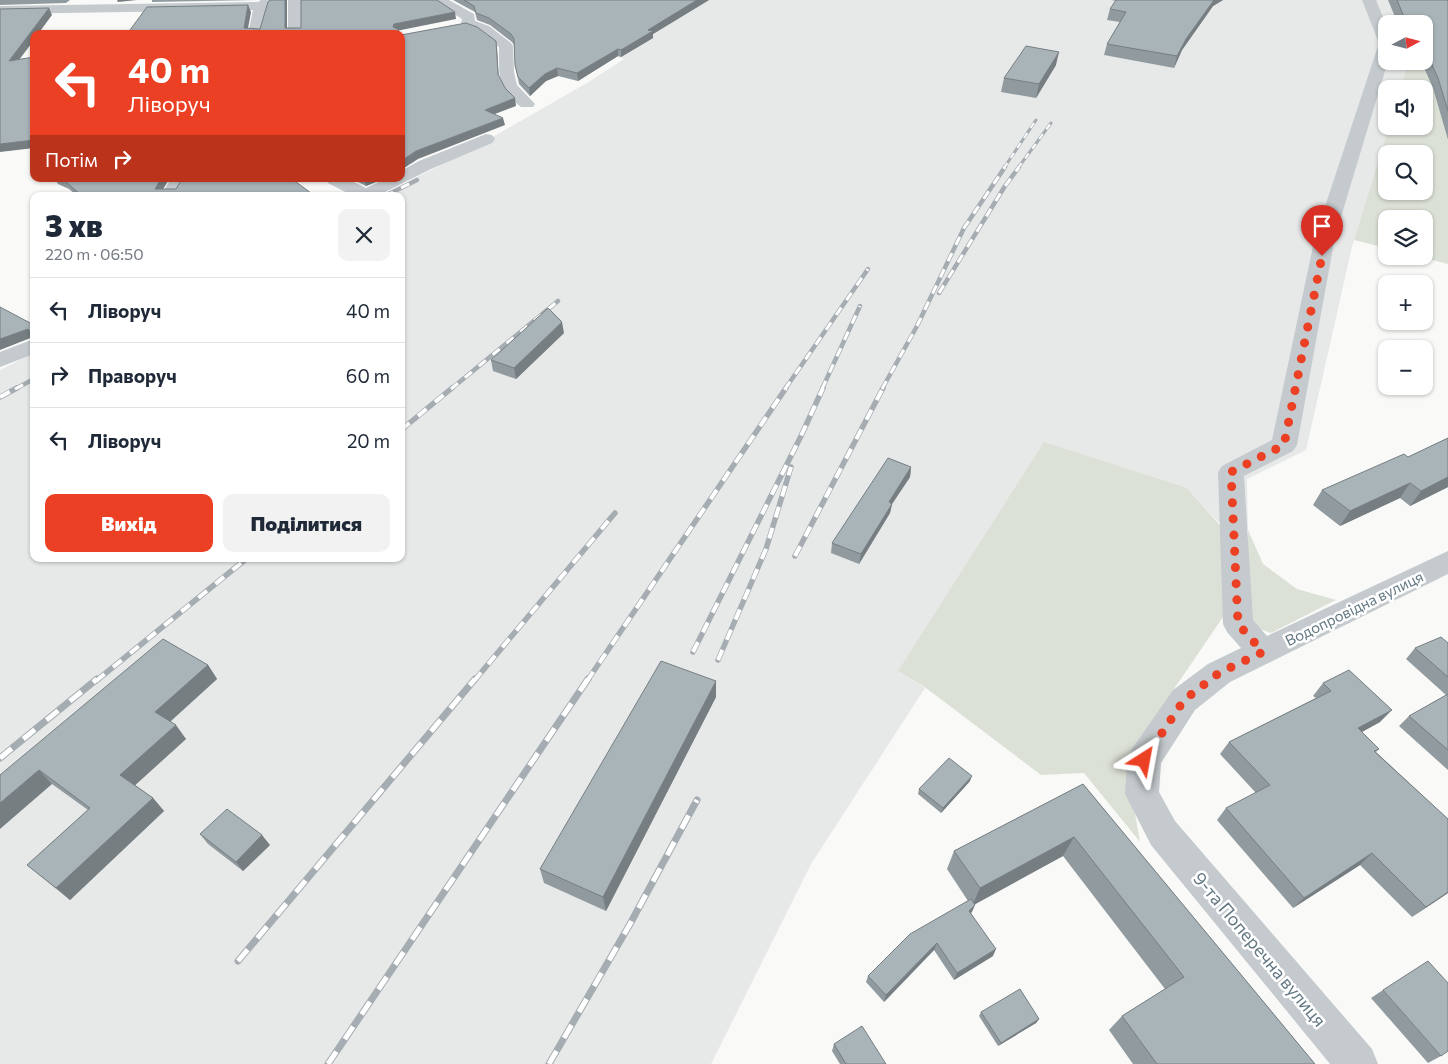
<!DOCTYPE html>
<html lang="uk">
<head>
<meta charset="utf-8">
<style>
  body { margin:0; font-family:Commissioner,sans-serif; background:#f2f2f3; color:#1f2937; height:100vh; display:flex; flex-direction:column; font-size:19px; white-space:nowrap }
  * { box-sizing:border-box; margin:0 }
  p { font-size:16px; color:#747a83 }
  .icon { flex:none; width:28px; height:28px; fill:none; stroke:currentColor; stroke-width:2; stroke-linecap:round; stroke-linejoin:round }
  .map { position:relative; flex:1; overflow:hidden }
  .panel { position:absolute; left:30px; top:192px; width:375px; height:370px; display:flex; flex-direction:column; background:#fff; border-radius:10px; box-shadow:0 1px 4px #0004 }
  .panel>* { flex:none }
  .banner { position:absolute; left:30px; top:30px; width:375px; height:152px; border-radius:10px; box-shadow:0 1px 4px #0004; background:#ec4024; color:#fff; overflow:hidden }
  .needle { width:32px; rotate:83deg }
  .buttons { position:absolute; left:1378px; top:15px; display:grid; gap:10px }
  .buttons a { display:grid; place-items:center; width:55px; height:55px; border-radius:10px; background:#fff; box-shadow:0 1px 4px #0004; font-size:25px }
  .pin { position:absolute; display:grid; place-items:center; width:42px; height:42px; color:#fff; margin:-51px -21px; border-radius:50% 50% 50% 0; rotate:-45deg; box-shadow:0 0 5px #0007 }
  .pin .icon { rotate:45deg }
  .me { position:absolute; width:55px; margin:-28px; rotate:34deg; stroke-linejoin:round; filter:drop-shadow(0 0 4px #0008) }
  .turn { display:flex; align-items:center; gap:18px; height:105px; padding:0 15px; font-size:22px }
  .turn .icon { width:65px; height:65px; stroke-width:2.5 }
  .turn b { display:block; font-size:35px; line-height:42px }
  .then { display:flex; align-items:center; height:48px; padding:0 15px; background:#0003; gap:10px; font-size:19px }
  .round { display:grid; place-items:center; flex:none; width:52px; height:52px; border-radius:10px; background:#f2f2f3 }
  .summary { display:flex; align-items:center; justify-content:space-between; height:85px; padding:0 15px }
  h1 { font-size:30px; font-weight:800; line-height:38px }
  .cta { display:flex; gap:10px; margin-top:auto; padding:10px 15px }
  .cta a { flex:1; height:58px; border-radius:10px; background:#ec4024; color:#fff; font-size:20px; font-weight:800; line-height:58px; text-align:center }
  .cta a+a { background:#f2f2f3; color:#1f2937 }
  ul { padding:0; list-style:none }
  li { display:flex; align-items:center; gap:15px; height:65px; padding:0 15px; border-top:1px solid #e0e1e3 }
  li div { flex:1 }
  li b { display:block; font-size:19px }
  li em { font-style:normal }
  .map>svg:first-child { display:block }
  .built { fill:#e7e9e8 }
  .green { fill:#dce1d7; fill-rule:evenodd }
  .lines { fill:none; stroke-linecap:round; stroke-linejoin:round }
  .minor { fill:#c4cacd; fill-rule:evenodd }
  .rail-far3-casing { stroke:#a5adb2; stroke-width:3 }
  .rail-far2-casing { stroke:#a5adb2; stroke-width:4.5 }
  .rail-far1-casing { stroke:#a5adb2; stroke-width:5.5 }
  .rail-casing { stroke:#a5adb2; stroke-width:7 }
  .rail-far3 { stroke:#fff; stroke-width:2; stroke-dasharray:6; stroke-linecap:butt }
  .rail-far2 { stroke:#fff; stroke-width:3; stroke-dasharray:9; stroke-linecap:butt }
  .rail-far1 { stroke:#fff; stroke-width:4; stroke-dasharray:11; stroke-linecap:butt }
  .rail { stroke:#fff; stroke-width:5; stroke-dasharray:15; stroke-linecap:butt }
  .wall { fill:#919b9f }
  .shaded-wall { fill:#767e82 }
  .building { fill:#a9b4b9; stroke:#767e82 }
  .route { stroke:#ec4024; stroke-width:9; stroke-dasharray:0 16.2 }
  .labels { text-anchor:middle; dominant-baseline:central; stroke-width:5; stroke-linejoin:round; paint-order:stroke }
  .street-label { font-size:15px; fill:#637883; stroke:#fff }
  .near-street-label { font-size:18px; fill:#637883; stroke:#fff }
</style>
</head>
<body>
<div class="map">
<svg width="1448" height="1064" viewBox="0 0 1448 1064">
  <rect width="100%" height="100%" fill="#f9f9f7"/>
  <polygon class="built" points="633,0 1448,0 1448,140 1433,88 1421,61 1424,61 1424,24 1386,24 1386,61 1409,61 1400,89 1386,89 1386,126 1389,126 1352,247 1306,450 1247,479 1248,530 1218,522 1187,488 898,671 925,688 811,864 711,1064 0,1064 0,370 34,353 34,559 401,559 401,196 379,196 461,155 587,83 624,59 606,53"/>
  <g class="green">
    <path d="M1409 61H1421L1433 88 1448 140V264L1417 256H1424V219H1386V248L1354 240 1389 126H1424V89H1400ZM1386 154H1424V191H1386Z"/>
    <polygon points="1044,442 1187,488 1225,531 1228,580 1223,617 1129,755 1131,790 1140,842 1084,773 1041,775 926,688 898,671"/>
    <polygon points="1248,530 1263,564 1297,589 1336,600 1271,633 1257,628 1247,617"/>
  </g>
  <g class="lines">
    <g class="minor">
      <polygon points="261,0 277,0 268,8 262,34 248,34 253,10 0,14 0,6 258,2"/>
      <rect x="288" y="0" width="14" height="34"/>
      <path d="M432 0H449L474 14 475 21 489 26 511 43 513 46 514 72 517 85 535 104 533 107H521C497 89 499 76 499 47L479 32 463 26 461 23 462 19Z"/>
      <polygon points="1362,0 1376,0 1386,25 1386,61 1388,61 1335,237 1297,445 1293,451 1244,476 1253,620 1267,636 1448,551 1448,574 1230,682 1195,710 1161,763 1159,792 1175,821 1372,1049 1378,1064 1330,1064 1151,845 1125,794 1127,760 1132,749 1173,690 1208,664 1241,648 1227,632 1223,624 1218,472 1222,466 1272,440 1315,237 1379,43"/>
      <polygon points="486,134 492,135 495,139 492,143 431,169 377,196 353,196 328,183 325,179 348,179 366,188 385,179 401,179 401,171 419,161"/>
      <polygon points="171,179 189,179 178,196 160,196"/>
      <polygon points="34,339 34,354 0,367 0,352"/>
    </g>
    <defs>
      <g id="rail-far3">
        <polyline points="1004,168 1036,120"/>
        <polyline points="1018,168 1051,123"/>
      </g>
      <g id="rail-far2">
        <polyline points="385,196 417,180"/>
        <polyline points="939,293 1005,186 1019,167"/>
        <polyline points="15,389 34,379"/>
        <polyline points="451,389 558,301"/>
        <polyline points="785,389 868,269"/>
        <polyline points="822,389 860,306"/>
        <polyline points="882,389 917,326 964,228 1005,167"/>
      </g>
      <g id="rail-far1">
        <polyline points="0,397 17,388"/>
        <polyline points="401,430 452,388"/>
        <polyline points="795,556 883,388"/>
        <polyline points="693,652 801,436 823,388"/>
        <polyline points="718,660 766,549 791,467"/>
        <polyline points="96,681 246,559"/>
        <polyline points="474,681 615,513"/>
        <polyline points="587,681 786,388"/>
      </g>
      <g id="rail">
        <polyline points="0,758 97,679"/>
        <polyline points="238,961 475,679"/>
        <polyline points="328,1064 588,679"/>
        <polyline points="549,1064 630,924 697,800"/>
      </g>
    </defs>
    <use href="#rail-far3" class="rail-far3-casing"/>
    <use href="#rail-far2" class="rail-far2-casing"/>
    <use href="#rail-far1" class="rail-far1-casing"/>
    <use href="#rail" class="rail-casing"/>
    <use href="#rail-far3" class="rail-far3"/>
    <use href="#rail-far2" class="rail-far2"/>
    <use href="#rail-far1" class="rail-far1"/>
    <use href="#rail" class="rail"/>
  </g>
  <g class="wall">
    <polygon points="0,0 70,0 66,3 0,5"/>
    <polygon points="152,0 258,0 152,2"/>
    <polygon points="453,0 709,0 653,34 653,38 621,57 618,56 578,81 558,76 546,81 530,96 519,84 515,65 514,45 512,42 490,25 477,20 475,12"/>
    <polygon points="1111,0 1223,0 1213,6 1182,50 1174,68 1104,55 1107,44 1120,22 1107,20 1110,9 1116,1"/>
    <polygon points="1388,0 1448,0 1448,140 1433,88 1421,61 1424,61 1424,24 1398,24"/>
    <polygon points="1056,65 1036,98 1001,92 1004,78"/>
    <polygon points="55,179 169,179 163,189 315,196 77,196 69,189 58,184"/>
    <polygon points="352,179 383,179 366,186"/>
    <polygon points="564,333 516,379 493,371 491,360"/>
    <polygon points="1448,438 1448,487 1410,506 1400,498 1340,526 1313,505 1322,490 1408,457"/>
    <polygon points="911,467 910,477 892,504 890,513 859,564 831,553 832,543"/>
    <polygon points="1448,643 1448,770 1399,726 1409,716 1446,695 1406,659 1415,648"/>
    <polygon points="208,665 217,679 170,722 186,739 135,785 153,798 164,811 70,900 27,865 88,810 52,784 0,775"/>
    <polygon points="1323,683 1380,722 1362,732 1379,749 1376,752 1448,819 1448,893 1412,917 1360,865 1293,908 1217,820 1226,808 1256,793 1220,754 1229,742 1316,698 1313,696"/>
    <polygon points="716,697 606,911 544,883 540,869"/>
    <polygon points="970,781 941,813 918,794 919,789"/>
    <polygon points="1083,784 1315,1064 1133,1064 1109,1030 1122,1016 1165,989 1063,856 974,904 971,913 993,956 954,980 934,950 884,1002 866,982 868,976 968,901 947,869 954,851"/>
    <polygon points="200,834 270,845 243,871 208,844"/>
    <polygon points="1383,990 1441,1056 1428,1063 1371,998"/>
    <polygon points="981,1012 1039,1019 1036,1023 998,1046 979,1016"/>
    <polygon points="834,1044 886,1064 840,1064 832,1051"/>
  </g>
  <g class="shaded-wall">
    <polygon points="117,0 137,0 118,2"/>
    <polygon points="285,0 287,0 287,34 285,28"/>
    <polygon points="697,0 709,0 653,34 653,38 621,57 621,50 648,30"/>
    <polygon points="1214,0 1223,0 1213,6 1182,50 1174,68 1177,56 1186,39"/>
    <polygon points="248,5 251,12 247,34 244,28"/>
    <polygon points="49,8 52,15 38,34 34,34 34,40 13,68 9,61"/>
    <polygon points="455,12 456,19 396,31 393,27 394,24"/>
    <polygon points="496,41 497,48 499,82 498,74"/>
    <polygon points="618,49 618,56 578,81 577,73"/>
    <polygon points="1059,52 1056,65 1036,98 1039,84"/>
    <polygon points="557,68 558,76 546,81 530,96 529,88 545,74"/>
    <polygon points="515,98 516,106 487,117 485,110"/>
    <polygon points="503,118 505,125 418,159 401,170 401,161 416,151"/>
    <polygon points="34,140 34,148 0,152 0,144"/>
    <polygon points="161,179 169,179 159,196 155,189"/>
    <polygon points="364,179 383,179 366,186"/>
    <polygon points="562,322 564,333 516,379 514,368"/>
    <polygon points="28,329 34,331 34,338 33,337 0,350 0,339"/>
    <polygon points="911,467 910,477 892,504 890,513 859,564 861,554 889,502"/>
    <polygon points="1448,477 1448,487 1410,506 1421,491"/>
    <polygon points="1410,483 1400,498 1340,526 1350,511"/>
    <polygon points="208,665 217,679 165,726 155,712"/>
    <polygon points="716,681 716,697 606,911 603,897"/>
    <polygon points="1392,710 1380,722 1347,740 1358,728"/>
    <polygon points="176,725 186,739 132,788 120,775"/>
    <polygon points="39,770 52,784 0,829 0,803"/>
    <polygon points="972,776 970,781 941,813 943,808"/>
    <polygon points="153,798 164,811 70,900 56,888"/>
    <polygon points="262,835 270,845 243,871 236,862"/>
    <polygon points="1074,837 1063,856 972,906 980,888"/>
    <polygon points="1372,853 1360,865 1293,908 1304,898"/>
    <polygon points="1448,892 1448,893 1412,917 1426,907"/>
    <polygon points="975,905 972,912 966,918 969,911"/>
    <polygon points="937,943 934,950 884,1002 886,995"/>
    <polygon points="996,949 993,956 954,980 957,973"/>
    <polygon points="1039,1019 1036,1023 998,1046 1001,1043"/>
  </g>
  <g class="building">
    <polygon points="270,0 285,0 285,28 301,28 301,0 437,0 455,12 394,24 393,27 398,29 399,34 127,34 147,7 248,5 244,28 260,29 268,2"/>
    <polygon points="464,0 697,0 648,30 653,31 621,50 618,49 577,73 557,68 545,74 529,88 518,77 515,65 514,39 511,34 489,18 476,13 474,6"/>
    <polygon points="1116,0 1214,0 1186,39 1177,56 1107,44 1126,12 1110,9"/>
    <polygon points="1397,0 1448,0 1448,111 1438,78 1424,47 1424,24 1407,24"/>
    <polygon points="49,8 9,61 34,57 34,140 0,144 0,9"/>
    <polygon points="466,23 477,27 496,41 498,74 505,88 515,98 485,110 503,118 416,151 401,161 401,35"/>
    <polygon points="1026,46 1059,52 1039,84 1004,78"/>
    <polygon points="60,179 161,179 155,189 176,189 182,179 292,179 315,196 82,196 65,181"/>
    <polygon points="0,307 34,325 34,331 31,333 28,329 0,339"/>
    <polygon points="548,308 562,322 514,368 491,360"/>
    <polygon points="1448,438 1448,477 1421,491 1410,483 1350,511 1322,490 1404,454 1408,457"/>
    <polygon points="888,458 911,467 889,502 892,504 861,554 832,543"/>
    <polygon points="1441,637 1448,643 1448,677 1415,648"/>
    <polygon points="163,639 208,665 155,712 176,725 120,775 153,798 56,888 27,865 90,808 39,770 0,803 0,775"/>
    <polygon points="661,661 716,681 603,897 540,869"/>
    <polygon points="1349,670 1392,710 1358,728 1379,749 1374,751 1448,819 1448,892 1426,907 1372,853 1304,898 1226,808 1270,785 1229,742 1331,691 1323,683"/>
    <polygon points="1448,694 1448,750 1409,716"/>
    <polygon points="949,758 972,776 943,808 919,789"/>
    <polygon points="1083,784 1315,1064 1157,1064 1122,1016 1184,977 1074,837 980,888 954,851"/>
    <polygon points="227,809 262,835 236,862 200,834"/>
    <polygon points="971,899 975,905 969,911 996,949 957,973 937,943 886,995 868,976 910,934"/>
    <polygon points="1428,961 1448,983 1448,1051 1441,1056 1383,990"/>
    <polygon points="1020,989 1039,1019 1001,1043 981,1012"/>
    <polygon points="862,1026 886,1064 846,1064 834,1044"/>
  </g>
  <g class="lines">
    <polyline class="route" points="1144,760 1184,700 1219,673 1263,652 1238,624 1231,472 1284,445 1322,256"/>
  </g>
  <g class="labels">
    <g class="street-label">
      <text transform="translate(1354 608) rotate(-26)">Водопровідна вулиця</text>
    </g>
    <g class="near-street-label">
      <text transform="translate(1260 949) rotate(50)">9-та Поперечна вулиця</text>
    </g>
  </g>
</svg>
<div class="buttons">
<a><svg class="needle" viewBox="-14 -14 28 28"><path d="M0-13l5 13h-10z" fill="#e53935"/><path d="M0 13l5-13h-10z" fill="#747a83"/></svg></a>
<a><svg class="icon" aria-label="sound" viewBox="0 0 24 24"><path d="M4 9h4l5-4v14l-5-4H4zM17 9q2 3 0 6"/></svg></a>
<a><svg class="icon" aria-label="search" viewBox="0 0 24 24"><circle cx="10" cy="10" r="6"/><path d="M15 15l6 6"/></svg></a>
<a><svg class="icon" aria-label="layers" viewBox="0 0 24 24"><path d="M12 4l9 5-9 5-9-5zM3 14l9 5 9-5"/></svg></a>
<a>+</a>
<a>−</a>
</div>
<div class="pin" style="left:1322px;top:256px;background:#d93025"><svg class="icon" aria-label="arrive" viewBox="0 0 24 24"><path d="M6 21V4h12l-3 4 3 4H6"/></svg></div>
<svg class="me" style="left:1144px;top:760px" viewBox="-20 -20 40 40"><path d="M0-17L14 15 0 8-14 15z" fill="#ec4024" stroke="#fff" stroke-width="4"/></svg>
<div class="banner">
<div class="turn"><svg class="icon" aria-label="left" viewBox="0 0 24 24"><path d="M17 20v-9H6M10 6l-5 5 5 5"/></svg><div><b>40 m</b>Ліворуч</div></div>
<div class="then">Потім<svg class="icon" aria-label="right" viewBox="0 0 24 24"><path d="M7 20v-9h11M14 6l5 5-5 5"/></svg></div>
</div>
<section class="panel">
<div class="summary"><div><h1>3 хв</h1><p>220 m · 06:50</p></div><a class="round"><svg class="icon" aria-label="close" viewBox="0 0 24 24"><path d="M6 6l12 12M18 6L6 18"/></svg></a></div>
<ul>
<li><svg class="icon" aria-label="left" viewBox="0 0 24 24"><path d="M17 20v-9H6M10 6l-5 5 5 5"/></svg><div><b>Ліворуч</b></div><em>40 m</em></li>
<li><svg class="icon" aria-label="right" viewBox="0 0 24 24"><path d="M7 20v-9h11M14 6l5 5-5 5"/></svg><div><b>Праворуч</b></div><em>60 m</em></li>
<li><svg class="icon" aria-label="left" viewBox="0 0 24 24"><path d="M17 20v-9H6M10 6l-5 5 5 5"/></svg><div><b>Ліворуч</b></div><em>20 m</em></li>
</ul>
<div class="cta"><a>Вихід</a><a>Поділитися</a></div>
</section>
</div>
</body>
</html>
